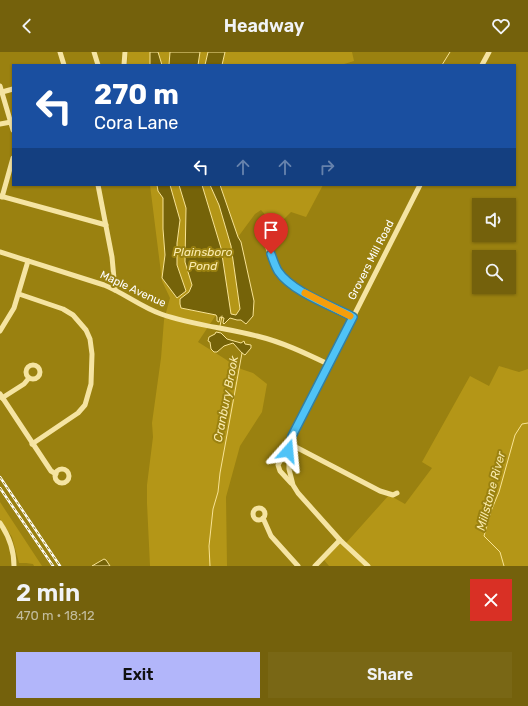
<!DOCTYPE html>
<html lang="en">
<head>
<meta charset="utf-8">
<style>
  body { margin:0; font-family:Rubik,sans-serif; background:#796715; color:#f1f3f6; height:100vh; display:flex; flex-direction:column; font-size:15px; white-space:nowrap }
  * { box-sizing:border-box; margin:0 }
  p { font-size:13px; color:#c2bc9d }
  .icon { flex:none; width:22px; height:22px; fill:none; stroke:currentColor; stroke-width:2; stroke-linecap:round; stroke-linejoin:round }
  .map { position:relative; height:514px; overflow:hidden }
  .details { display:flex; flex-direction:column; background:#74610c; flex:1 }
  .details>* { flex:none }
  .banner { position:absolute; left:12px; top:12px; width:504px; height:122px; border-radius:0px; box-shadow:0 1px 3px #0004; background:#1a4fa0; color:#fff; overflow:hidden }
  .controls { position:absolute; left:472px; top:146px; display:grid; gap:8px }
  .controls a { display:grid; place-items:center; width:44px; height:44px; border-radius:0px; background:#74610c; box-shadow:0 1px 3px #0004; font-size:20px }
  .pin { position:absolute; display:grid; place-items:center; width:34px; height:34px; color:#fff; margin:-41px -17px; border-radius:50% 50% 50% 0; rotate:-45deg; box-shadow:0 0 4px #0007 }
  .pin .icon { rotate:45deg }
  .me { position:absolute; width:44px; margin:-22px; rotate:18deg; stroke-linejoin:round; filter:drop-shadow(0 0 3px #0008) }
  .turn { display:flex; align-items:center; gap:14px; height:84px; padding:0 16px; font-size:18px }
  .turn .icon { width:52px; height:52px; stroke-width:2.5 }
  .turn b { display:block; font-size:28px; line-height:34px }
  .lanes { display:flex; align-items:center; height:38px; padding:0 16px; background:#0003; justify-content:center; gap:20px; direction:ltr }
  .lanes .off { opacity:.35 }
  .round { display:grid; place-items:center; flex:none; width:42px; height:42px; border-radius:0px; background:#796715 }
  .overview { display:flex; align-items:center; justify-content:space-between; height:68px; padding:0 16px }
  h1 { font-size:24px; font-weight:600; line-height:30px }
  .button { display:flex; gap:8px; margin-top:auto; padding:8px 16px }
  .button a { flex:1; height:46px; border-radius:0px; background:#b2b6fa; color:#111; font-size:16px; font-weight:600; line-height:46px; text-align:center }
  .button a+a { background:#796715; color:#f1f3f6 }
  header { display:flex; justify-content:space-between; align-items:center; height:52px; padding:0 16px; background:#74610c; font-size:18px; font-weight:600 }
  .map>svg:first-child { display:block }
  .green { fill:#b49617 }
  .water { fill:#756309; stroke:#f8e394 }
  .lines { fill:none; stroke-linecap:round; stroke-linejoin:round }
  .stream { stroke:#f8e394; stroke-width:1 }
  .minor { stroke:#f5e4a2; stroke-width:5 }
  .rail-casing { stroke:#fff; stroke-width:2.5 }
  .rail { stroke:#9a8110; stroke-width:1; stroke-dasharray:3; stroke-linecap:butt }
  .route-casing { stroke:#337fa1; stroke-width:10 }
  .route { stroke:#4fc3f7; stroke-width:7 }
  .slow { stroke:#f59e0b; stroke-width:7 }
  .labels { text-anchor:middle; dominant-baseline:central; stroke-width:4; stroke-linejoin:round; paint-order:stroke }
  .street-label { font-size:11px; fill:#fff; stroke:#9a8110 }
  .water-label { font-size:12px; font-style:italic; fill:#fbecaf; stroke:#9a8110 }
</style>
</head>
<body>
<header><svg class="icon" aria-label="back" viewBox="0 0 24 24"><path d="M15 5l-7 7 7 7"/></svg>Headway<svg class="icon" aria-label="heart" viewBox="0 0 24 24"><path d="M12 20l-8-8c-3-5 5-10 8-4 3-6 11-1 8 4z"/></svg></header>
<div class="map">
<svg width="528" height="514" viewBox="0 0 528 514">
  <rect width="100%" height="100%" fill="#9a8110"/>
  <g class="green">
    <polygon points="128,0 150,0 150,13 127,13"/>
    <polygon points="158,0 170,0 169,13 162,13"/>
    <polygon points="200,0 208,0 205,13 198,13"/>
    <polygon points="225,0 352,0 354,9 341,13 222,13"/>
    <polygon points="150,133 157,133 158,139 163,146 163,177 165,203 162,226 177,246 186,239 177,213 177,191 180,168 170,133 179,133 186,156 185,210 192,233 189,240 185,242 181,256 216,263 198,290 241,317 253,321 267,332 262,360 240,394 226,445 227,514 150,514 147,451 147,433 153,385 152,371 161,306 164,268 170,246 162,229"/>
    <polygon points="202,133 210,133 219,153 231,194 240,257 236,263 231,263 221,196"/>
    <polygon points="220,133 323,133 306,165 291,160 276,175 261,158 255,162 238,185"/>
    <polygon points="499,314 519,320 528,317 528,514 329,514 324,508 343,487 346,491 389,443 405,452 432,416 422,410 470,324 489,334"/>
    <polygon points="0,450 42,514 34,514 33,512 26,511 19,511 12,485 0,467"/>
  </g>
  <g class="water">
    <polygon points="150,0 158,0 162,13 150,13"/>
    <polygon points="170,0 200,0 198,13 169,13"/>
    <polygon points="208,0 225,0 222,13 205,13"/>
    <polygon points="157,133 170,133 180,168 177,191 177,213 186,239 177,246 162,226 165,203 163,177 163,146 158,139"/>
    <polygon points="179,133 202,133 221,196 231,262 236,263 240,257 231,194 219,153 210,133 220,133 238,185 241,190 254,249 253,264 246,272 241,268 237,268 230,266 224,272 223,271 224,266 220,265 219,270 217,269 217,265 216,263 181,256 180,252 180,247 189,240 192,233 185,210 186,156"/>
    <polygon points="216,280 221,281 227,287 241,291 244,289 245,292 251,293 251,296 245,303 242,301 233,291 224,294 217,300 214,300 211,297 210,290 208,289 209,285 215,282"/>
    <polygon points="104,507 106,508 110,514 92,514"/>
  </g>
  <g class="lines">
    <g class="stream">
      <polyline points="442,13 450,0"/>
      <polyline points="220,274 222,264"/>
      <polyline points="210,514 209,494 213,457 218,440 220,421 242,301"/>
      <polyline points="504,514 500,500 484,484 491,459 499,440 515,383 522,372 528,371"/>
    </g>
    <g class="minor">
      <polyline points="60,0 64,13"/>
      <polyline points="94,0 98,13"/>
      <polyline points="124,13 125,0"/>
      <polyline points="482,13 489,0"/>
      <polyline points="0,34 13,78"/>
      <polyline points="2,40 13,37"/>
      <polyline points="0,72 11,70"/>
      <polyline points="98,133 112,205 115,238"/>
      <polyline points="0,144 106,173"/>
      <polyline points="2,145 13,106"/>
      <path d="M261 176C266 189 270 206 278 218 291 240 331 253 353 265"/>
      <path d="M0 200 104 233C124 241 141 255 161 262 192 273 226 276 257 284 282 290 305 301 328 312"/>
      <polyline points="19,242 63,257 73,263 86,278 90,287 92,302 91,332 85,353 78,361 32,392"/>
      <polyline points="0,279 14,256 28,209"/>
      <circle cx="33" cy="320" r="7"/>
      <polyline points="0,342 51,419 56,422"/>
      <polyline points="2,346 24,332 29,326"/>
      <circle cx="62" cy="424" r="7"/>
      <polyline points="291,431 280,419 278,413 290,392 380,439 393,443 397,441"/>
      <circle cx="259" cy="462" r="6"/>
      <polyline points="263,466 271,484 298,514"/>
      <path d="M0 471C9 484 14 498 14 514"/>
      <polyline points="315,514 340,488"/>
      <polyline points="368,514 340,488 298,441 293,433 289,417 289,399 293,384 420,133"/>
    </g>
    <defs>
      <g id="rail">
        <polyline points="0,425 60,514"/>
        <polyline points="0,436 53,514"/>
      </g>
    </defs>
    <use href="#rail" class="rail-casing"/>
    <use href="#rail" class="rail"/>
  </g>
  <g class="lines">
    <defs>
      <path id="route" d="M271 202C273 208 275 214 278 219 292 240 332 254 353 265L292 384 288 399"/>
    </defs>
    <use href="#route" class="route-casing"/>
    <use href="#route" class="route"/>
    <polyline class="slow" points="305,241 350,264"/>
  </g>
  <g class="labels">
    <g class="street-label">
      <text transform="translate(371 208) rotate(-63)">Grovers Mill Road</text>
      <text transform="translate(133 237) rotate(25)">Maple Avenue</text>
    </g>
    <g class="water-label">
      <text x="203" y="200">Plainsboro<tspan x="203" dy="14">Pond</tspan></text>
      <text transform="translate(226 347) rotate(-79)">Cranbury Brook</text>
      <text transform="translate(491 439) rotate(-75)">Millstone River</text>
    </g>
  </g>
</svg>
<div class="controls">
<a><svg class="icon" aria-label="sound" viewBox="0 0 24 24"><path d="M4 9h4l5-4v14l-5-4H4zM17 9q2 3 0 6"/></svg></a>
<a><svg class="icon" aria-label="search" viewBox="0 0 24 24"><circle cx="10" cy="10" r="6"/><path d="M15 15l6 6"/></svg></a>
</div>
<div class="pin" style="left:271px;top:202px;background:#d93025"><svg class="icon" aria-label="arrive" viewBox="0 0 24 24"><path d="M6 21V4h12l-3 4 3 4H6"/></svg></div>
<svg class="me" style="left:288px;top:399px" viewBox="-20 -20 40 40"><path d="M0-17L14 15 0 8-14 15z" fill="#4fc3f7" stroke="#fff" stroke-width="4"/></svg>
<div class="banner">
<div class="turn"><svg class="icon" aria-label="left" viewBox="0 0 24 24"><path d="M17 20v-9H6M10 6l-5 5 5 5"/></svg><div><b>270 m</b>Cora Lane</div></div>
<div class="lanes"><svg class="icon" aria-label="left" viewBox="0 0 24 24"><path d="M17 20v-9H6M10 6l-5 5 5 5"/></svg><svg class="icon off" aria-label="ahead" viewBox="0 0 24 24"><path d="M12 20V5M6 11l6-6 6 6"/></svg><svg class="icon off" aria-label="ahead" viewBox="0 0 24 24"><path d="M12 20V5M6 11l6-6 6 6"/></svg><svg class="icon off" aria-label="right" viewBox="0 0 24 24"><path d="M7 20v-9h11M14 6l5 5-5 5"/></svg></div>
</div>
</div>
<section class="details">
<div class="overview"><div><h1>2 min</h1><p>470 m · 18:12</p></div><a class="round" style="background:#d93025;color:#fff"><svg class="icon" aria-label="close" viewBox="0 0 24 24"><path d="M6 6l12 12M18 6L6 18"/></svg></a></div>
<div class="button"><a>Exit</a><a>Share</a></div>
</section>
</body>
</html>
